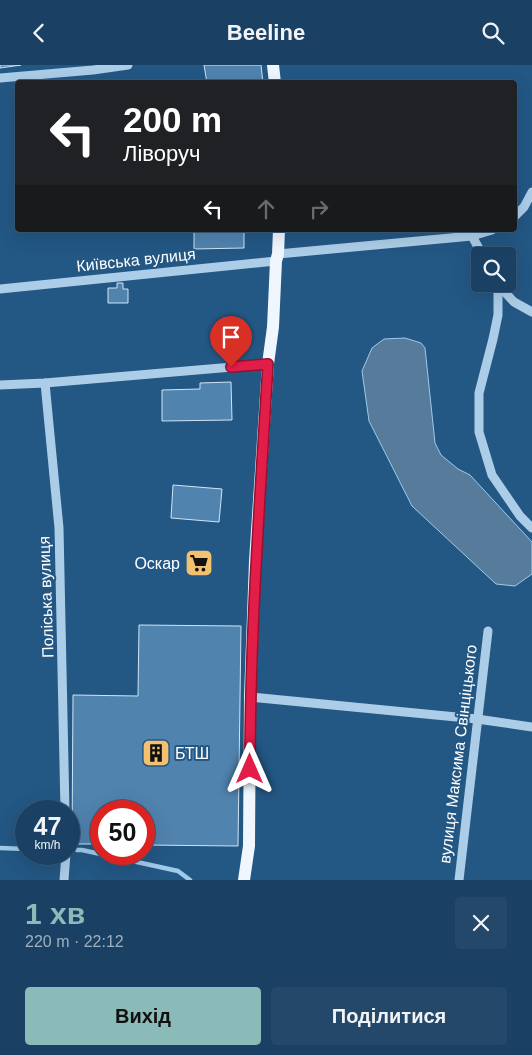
<!DOCTYPE html>
<html lang="uk">
<head>
<meta charset="utf-8">
<style>
  body { margin:0; font-family:Arial,sans-serif; background:#234869; color:#f1f3f6; height:100vh; display:flex; flex-direction:column; font-size:19px; white-space:nowrap }
  * { box-sizing:border-box; margin:0 }
  p { font-size:16px; color:#9fafbe }
  .icon { flex:none; width:28px; height:28px; fill:none; stroke:currentColor; stroke-width:2; stroke-linecap:round; stroke-linejoin:round }
  .map { position:relative; height:815px; overflow:hidden }
  .side { display:flex; flex-direction:column; background:#1a4163; flex:1 }
  .side>* { flex:none }
  .banner { position:absolute; left:15px; top:15px; width:502px; height:152px; border-radius:5px; box-shadow:0 5px 20px #0002,0 0 0 1px #385a78; background:#202124; color:#fff; overflow:hidden }
  .fabs { position:absolute; left:471px; top:182px; display:grid; gap:10px }
  .fabs a { display:grid; place-items:center; width:45px; height:45px; border-radius:5px; background:#1a4163; box-shadow:0 5px 20px #0002,0 0 0 1px #385a78; font-size:25px }
  .speed { position:absolute; left:15px; top:735px; display:flex; gap:10px; font-size:25px; font-weight:700; text-align:center }
  .speed>* { display:grid; place-content:center; width:65px; height:65px; border-radius:50%; background:#1a4163; box-shadow:0 5px 20px #0002,0 0 0 1px #385a78; line-height:1 }
  .speed small { font-size:12px; font-weight:400 }
  .speed .limit { border:8px solid #d22; background:#fff; color:#111 }
  .pin { position:absolute; display:grid; place-items:center; width:42px; height:42px; color:#fff; margin:-51px -21px; border-radius:50% 50% 50% 0; rotate:-45deg; box-shadow:0 0 5px #0007 }
  .pin .icon { rotate:45deg }
  .me { position:absolute; width:55px; margin:-28px; rotate:0deg; stroke-linejoin:round; filter:drop-shadow(0 0 4px #0008) }
  .turn { display:flex; align-items:center; gap:18px; height:105px; padding:0 25px; font-size:22px }
  .turn .icon { width:65px; height:65px; stroke-width:2.5 }
  .turn b { display:block; font-size:35px; line-height:42px }
  .lanes { display:flex; align-items:center; height:48px; padding:0 25px; background:#0003; justify-content:center; gap:25px; direction:ltr }
  .lanes .off { opacity:.35 }
  .round { display:grid; place-items:center; flex:none; width:52px; height:52px; border-radius:5px; background:#234869 }
  .overview { display:flex; align-items:center; justify-content:space-between; height:85px; padding:0 25px }
  h1 { font-size:30px; font-weight:700; line-height:38px; color:#8bbbb9 }
  .cta { display:flex; gap:10px; margin-top:auto; padding:10px 25px }
  .cta a { flex:1; height:58px; border-radius:5px; background:#8bbbb9; color:#111; font-size:20px; font-weight:700; line-height:58px; text-align:center }
  .cta a+a { background:#234869; color:#f1f3f6 }
  header { display:flex; justify-content:space-between; align-items:center; height:65px; padding:0 25px; background:#1a4163; font-size:22px; font-weight:700 }
  .map>svg:first-child { display:block }
  .water { fill:#567b9b; stroke:#a0cae9 }
  .lines { fill:none; stroke-linecap:round; stroke-linejoin:round }
  .stream { stroke:#a0cae9; stroke-width:4.5 }
  .building { fill:#5083ae; stroke:#d0e5f6 }
  .minor { stroke:#accde8; stroke-width:9 }
  .major { stroke:#eff6fe; stroke-width:12 }
  .route-casing { stroke:#92132f; stroke-width:12 }
  .route { stroke:#e11d48; stroke-width:9 }
  .labels { text-anchor:middle; dominant-baseline:central; stroke-width:4; stroke-linejoin:round; paint-order:stroke }
  .street-label { font-size:16px; fill:#fff; stroke:#235784 }
  .poi-label { font-size:16px; fill:#fff; stroke:#235784; text-anchor:end }
</style>
</head>
<body>
<header><svg class="icon" aria-label="back" viewBox="0 0 24 24"><path d="M15 5l-7 7 7 7"/></svg>Beeline<svg class="icon" aria-label="search" viewBox="0 0 24 24"><circle cx="10" cy="10" r="6"/><path d="M15 15l6 6"/></svg></header>
<div class="map">
<svg width="532" height="815" viewBox="0 0 532 815">
  <rect width="100%" height="100%" fill="#235784"/>
  <polygon class="water" points="405,273 421,278 425,283 435,378 441,390 458,404 470,410 532,477 532,509 515,521 496,519 412,441 369,356 362,306 372,283 384,274"/>
  <g class="lines">
    <g class="stream">
      <polyline points="0,783 26,784"/>
      <polyline points="77,785 82,785 178,806 190,815"/>
    </g>
  </g>
  <g class="building">
    <polygon points="0,0 21,0 0,3"/>
    <polygon points="204,0 261,0 263,18 207,18"/>
    <polygon points="50,15 50,18 30,18"/>
    <polygon points="194,165 244,165 244,183 194,184"/>
    <polygon points="117,218 123,218 123,224 128,224 128,238 108,238 108,223 117,223"/>
    <polygon points="231,317 232,355 162,356 162,325 200,324 200,318"/>
    <polygon points="173,420 222,424 219,457 171,453"/>
    <polygon points="139,560 241,561 238,781 144,780 144,746 101,746 101,779 72,779 73,630 138,631"/>
  </g>
  <g class="lines">
    <g class="minor">
      <polyline points="0,13 93,5 128,0"/>
      <polyline points="515,151 524,142 532,127"/>
      <polyline points="472,171 483,191"/>
      <polyline points="278,189 472,171 492,165"/>
      <polyline points="497,219 514,237 532,247"/>
      <polyline points="498,219 498,250 493,274 479,328 479,367 492,410 520,451 532,463"/>
      <polyline points="0,224 276,196"/>
      <polyline points="45,318 59,463 65,746"/>
      <polyline points="0,320 45,318 268,299"/>
      <polyline points="250,632 477,654 532,662"/>
      <polyline points="64,815 66,789"/>
      <polyline points="459,815 488,566"/>
    </g>
    <g class="major">
      <polyline points="273,0 275,18"/>
      <polyline points="244,815 249,781 250,632 255,496 268,299 273,262 276,196 278,189 279,165"/>
    </g>
  </g>
  <g class="lines">
    <defs>
      <path id="route" d="M231 302 268 299C260 434 250 569 250 704"/>
    </defs>
    <use href="#route" class="route-casing"/>
    <use href="#route" class="route"/>
  </g>
  <defs>
    <symbol id="supermarket-square" viewBox="-11 -11 22 22"><rect x="-9" y="-9" width="18" height="18" rx="4" fill="#f3c06f" stroke="#235784"/><path d="M-6-5.5h2.5l.6 2H6L4.5 2H-2.5L-4.4-4H-6ZM-1.5 3.2a1.3 1.3 0 1 0 .1 0ZM3 3.2a1.3 1.3 0 1 0 .1 0Z" fill="#111"/></symbol>
    <symbol id="building-square" viewBox="-11 -11 22 22"><rect x="-9" y="-9" width="18" height="18" rx="4" fill="#f3c06f" stroke="#235784"/><path d="M-4-6H4V6H1V3H-1V6H-4ZM-2.5-4.3h1.7v1.8h-1.7ZM.8-4.3h1.7v1.8H.8ZM-2.5-1h1.7V.8h-1.7ZM.8-1h1.7V.8H.8Z" fill="#111"/></symbol>
  </defs>
  <g fill-rule="evenodd">
    <use href="#supermarket-square" x="183" y="482" width="32" height="32"/>
    <use href="#building-square" x="140" y="672" width="32" height="32"/>
  </g>
  <g class="labels">
    <g class="street-label">
      <text transform="translate(136 195) rotate(-6)">Київська вулиця</text>
      <text transform="translate(46 532) rotate(-92)">Поліська вулиця</text>
      <text transform="translate(458 689) rotate(-83)">вулиця Максима Свінціцького</text>
    </g>
    <g class="poi-label">
      <text x="180" y="498">Оскар</text>
      <text x="175" y="688" text-anchor="start">БТШ</text>
    </g>
  </g>
</svg>
<div class="fabs">
<a><svg class="icon" aria-label="search" viewBox="0 0 24 24"><circle cx="10" cy="10" r="6"/><path d="M15 15l6 6"/></svg></a>
</div>
<div class="speed"><div>47<small>km/h</small></div><div class="limit">50</div></div>
<div class="pin" style="left:231px;top:302px;background:#d93025"><svg class="icon" aria-label="arrive" viewBox="0 0 24 24"><path d="M6 21V4h12l-3 4 3 4H6"/></svg></div>
<svg class="me" style="left:250px;top:704px" viewBox="-20 -20 40 40"><path d="M0-17L14 15 0 8-14 15z" fill="#e11d48" stroke="#fff" stroke-width="4"/></svg>
<div class="banner">
<div class="turn"><svg class="icon" aria-label="left" viewBox="0 0 24 24"><path d="M17 20v-9H6M10 6l-5 5 5 5"/></svg><div><b>200 m</b>Ліворуч</div></div>
<div class="lanes"><svg class="icon" aria-label="left" viewBox="0 0 24 24"><path d="M17 20v-9H6M10 6l-5 5 5 5"/></svg><svg class="icon off" aria-label="ahead" viewBox="0 0 24 24"><path d="M12 20V5M6 11l6-6 6 6"/></svg><svg class="icon off" aria-label="right" viewBox="0 0 24 24"><path d="M7 20v-9h11M14 6l5 5-5 5"/></svg></div>
</div>
</div>
<section class="side">
<div class="overview"><div><h1>1 хв</h1><p>220 m · 22:12</p></div><a class="round"><svg class="icon" aria-label="close" viewBox="0 0 24 24"><path d="M6 6l12 12M18 6L6 18"/></svg></a></div>
<div class="cta"><a>Вихід</a><a>Поділитися</a></div>
</section>
</body>
</html>
